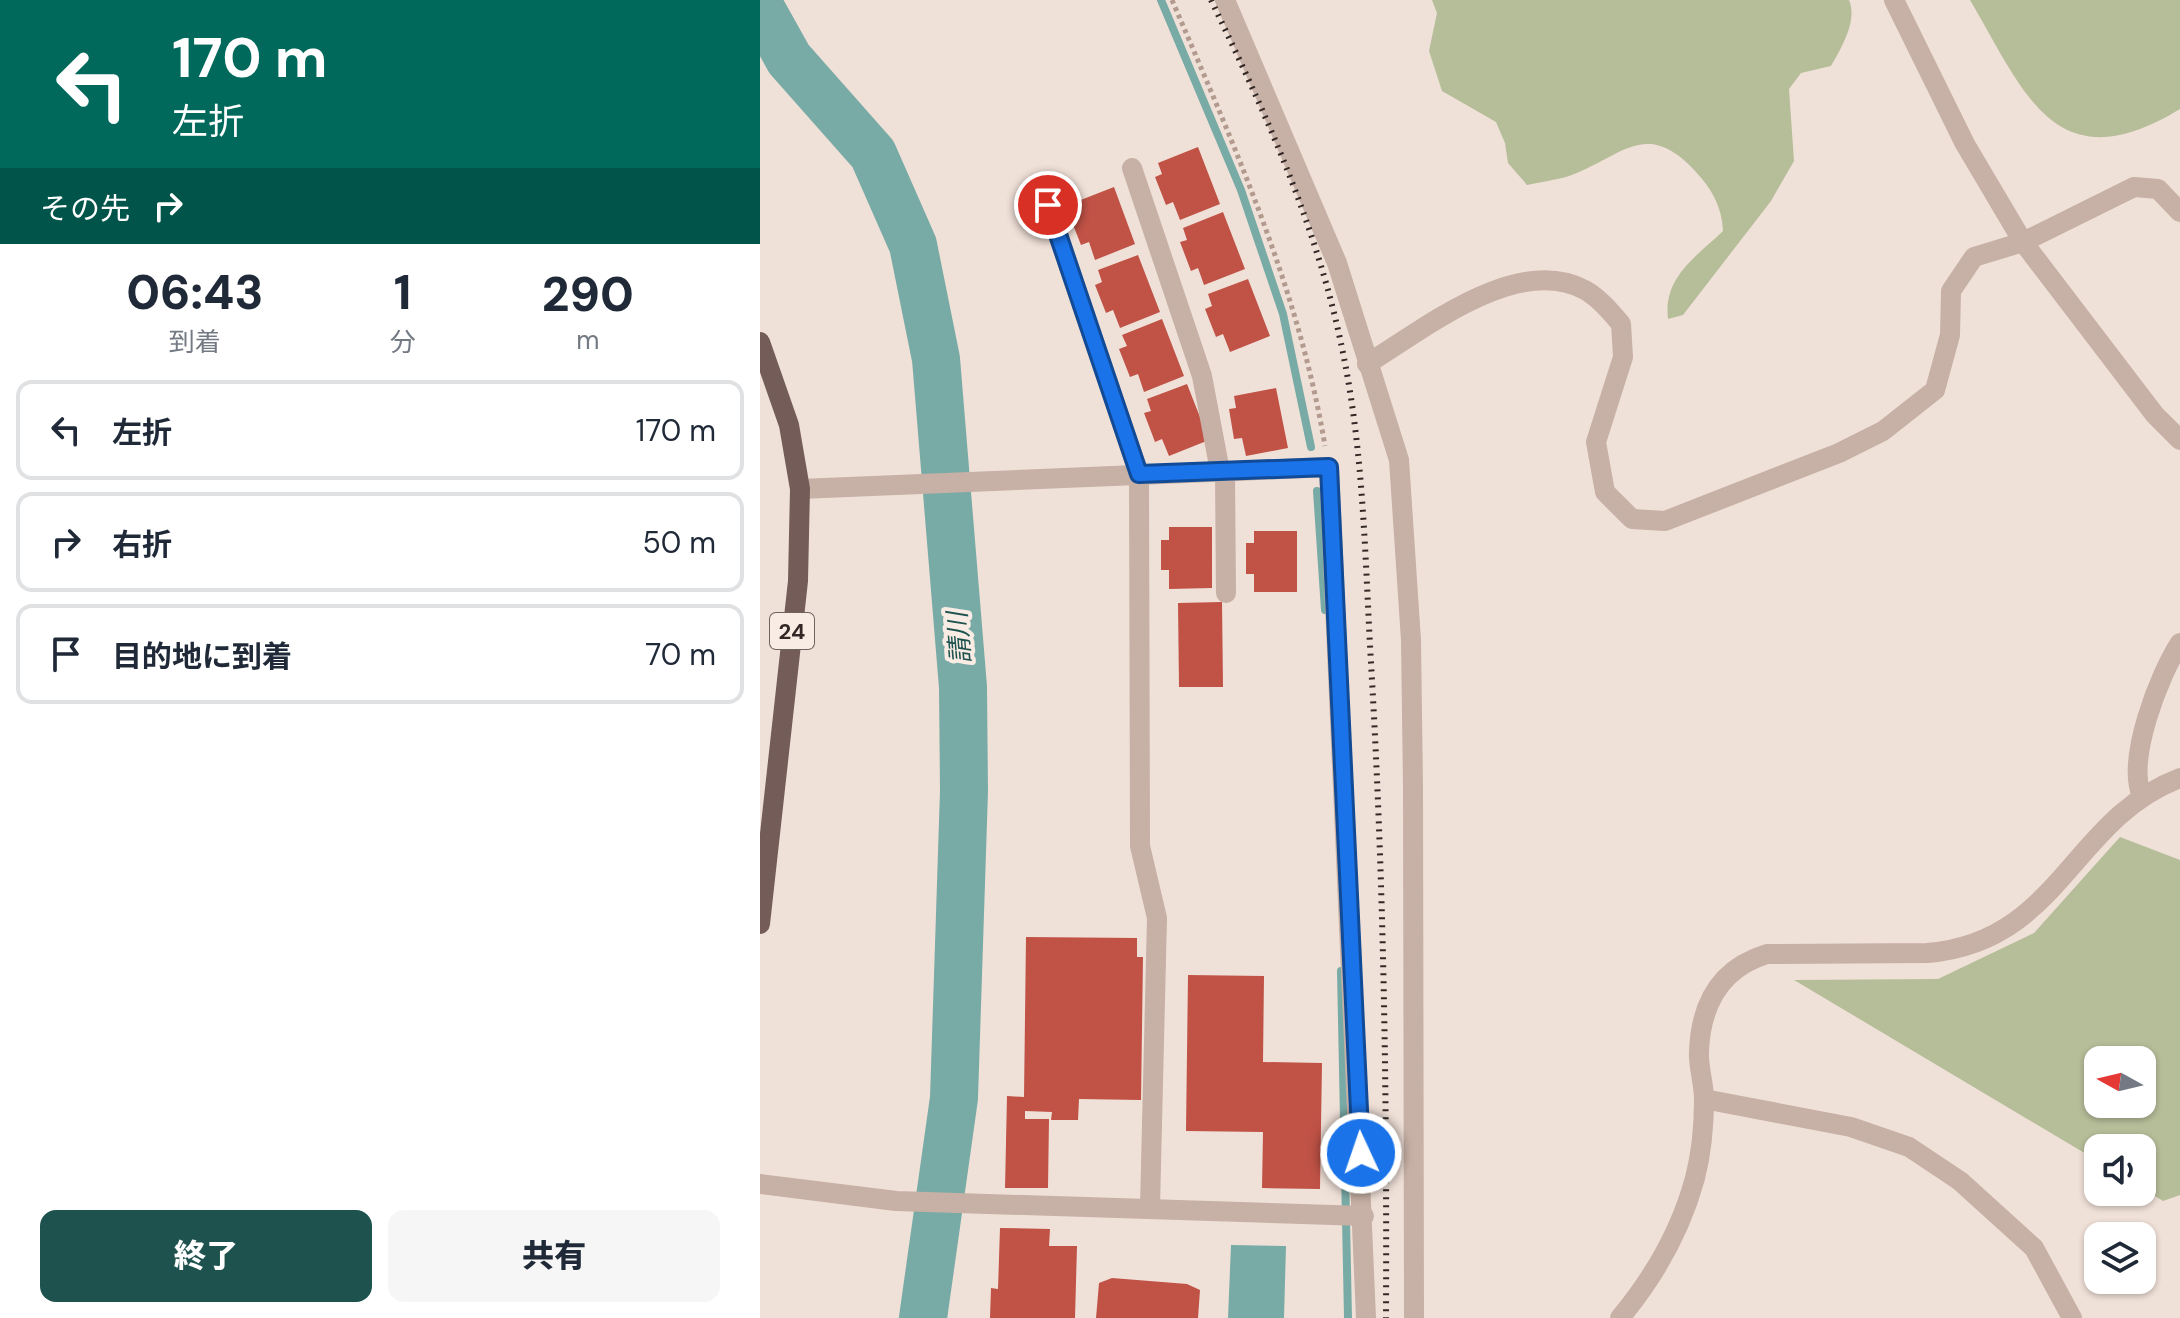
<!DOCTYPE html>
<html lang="ja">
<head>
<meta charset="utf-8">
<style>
  body { margin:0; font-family:"DM Sans","Noto Sans JP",sans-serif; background:#f6f6f7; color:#1f2937; height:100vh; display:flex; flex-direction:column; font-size:30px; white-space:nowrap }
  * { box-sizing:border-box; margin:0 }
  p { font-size:26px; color:#747a83 }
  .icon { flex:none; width:44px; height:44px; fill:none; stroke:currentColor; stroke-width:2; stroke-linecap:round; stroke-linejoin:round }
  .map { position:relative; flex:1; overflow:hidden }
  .drawer { display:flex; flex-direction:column; background:#fff; width:760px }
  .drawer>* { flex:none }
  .top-card { background:#00695c; color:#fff; overflow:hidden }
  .needle { width:52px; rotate:278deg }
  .tools { position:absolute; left:1324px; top:1046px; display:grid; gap:16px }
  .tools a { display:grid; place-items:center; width:72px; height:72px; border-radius:16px; background:#fff; box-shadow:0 2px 6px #0004; font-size:40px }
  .pin { position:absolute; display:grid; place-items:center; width:68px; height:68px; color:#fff; margin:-34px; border:4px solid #fff; border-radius:50%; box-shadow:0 2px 8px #0007 }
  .me { position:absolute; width:88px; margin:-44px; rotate:357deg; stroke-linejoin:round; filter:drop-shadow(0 0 6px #0008) }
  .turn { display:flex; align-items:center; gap:28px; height:168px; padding:0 40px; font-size:36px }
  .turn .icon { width:104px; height:104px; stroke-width:2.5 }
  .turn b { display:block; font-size:56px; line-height:68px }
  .then { display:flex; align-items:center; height:76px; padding:0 40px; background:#0003; gap:16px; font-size:30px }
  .eta { display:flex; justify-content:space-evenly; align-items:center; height:136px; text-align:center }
  .eta b { font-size:48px; font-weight:800; line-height:56px }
  .button { display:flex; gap:16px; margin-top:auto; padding:16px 40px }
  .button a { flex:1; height:92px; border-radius:16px; background:#1e524e; color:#fff; font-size:32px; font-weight:800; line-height:92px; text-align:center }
  .button a+a { background:#f6f6f7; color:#1f2937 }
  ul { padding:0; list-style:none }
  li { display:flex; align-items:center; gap:24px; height:100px; margin:0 16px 12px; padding:0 24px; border:4px solid #e0e1e3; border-radius:16px }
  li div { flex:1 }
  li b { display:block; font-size:30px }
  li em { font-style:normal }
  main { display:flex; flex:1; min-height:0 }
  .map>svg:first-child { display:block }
  .green { fill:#b6bd99; fill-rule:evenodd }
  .water { fill:#79aba6 }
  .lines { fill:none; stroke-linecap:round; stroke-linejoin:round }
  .stream { stroke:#79aba6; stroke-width:8 }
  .river { stroke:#79aba6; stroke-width:48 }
  .building { fill:#c05246 }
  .path { stroke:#b29a8f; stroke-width:5; stroke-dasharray:4 4; stroke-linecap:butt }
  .minor { stroke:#c7b0a5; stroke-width:20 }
  .major { stroke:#745d58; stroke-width:20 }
  .rail { stroke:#332826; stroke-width:6; stroke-dasharray:2 6; stroke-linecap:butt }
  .route-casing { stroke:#114b97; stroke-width:20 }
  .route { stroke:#1a73e8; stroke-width:14 }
  .labels { text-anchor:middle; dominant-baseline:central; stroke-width:8; stroke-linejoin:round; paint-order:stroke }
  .shield { fill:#f8ece4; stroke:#6e635f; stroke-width:2 }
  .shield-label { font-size:22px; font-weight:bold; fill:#332826 }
  .water-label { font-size:26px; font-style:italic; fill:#1e524e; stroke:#f8ece4 }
</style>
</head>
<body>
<main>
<section class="drawer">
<div class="top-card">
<div class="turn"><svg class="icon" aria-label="left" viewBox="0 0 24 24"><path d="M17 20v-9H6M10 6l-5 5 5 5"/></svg><div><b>170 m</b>左折</div></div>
<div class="then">その先<svg class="icon" aria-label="right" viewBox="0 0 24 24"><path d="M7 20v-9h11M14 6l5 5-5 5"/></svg></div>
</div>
<div class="eta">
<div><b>06:43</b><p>到着</p></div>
<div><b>1</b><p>分</p></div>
<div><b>290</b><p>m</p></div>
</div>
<ul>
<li><svg class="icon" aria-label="left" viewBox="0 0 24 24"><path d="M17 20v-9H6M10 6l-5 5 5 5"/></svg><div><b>左折</b></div><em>170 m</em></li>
<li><svg class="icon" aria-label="right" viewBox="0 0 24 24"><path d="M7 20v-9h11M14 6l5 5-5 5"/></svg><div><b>右折</b></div><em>50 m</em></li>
<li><svg class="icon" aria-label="arrive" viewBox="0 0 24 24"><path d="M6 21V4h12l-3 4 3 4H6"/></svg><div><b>目的地に到着</b></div><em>70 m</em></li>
</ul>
<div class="button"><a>終了</a><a>共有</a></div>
</section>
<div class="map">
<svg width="1420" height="1318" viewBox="0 0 1420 1318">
  <rect width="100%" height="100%" fill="#f0e1d8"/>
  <g class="green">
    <path d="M672 0H1089C1098 20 1081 49 1071 66L1041 73 1029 89 1034 161 1011 201 923 315 908 319C903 277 936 257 963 231 962 207 952 189 935 171 885 117 861 158 809 176 796 180 780 182 767 185L748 163 745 143 736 122 682 91 669 51 677 13Z"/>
    <path d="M1210 0H1420V109C1295 185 1265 93 1210 0Z"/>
    <path d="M1360 837 1420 860V1195L1403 1201 1382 1188V1148H1338V1161L1034 980 1178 979 1274 933ZM1382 1060V1104H1338V1060Z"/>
  </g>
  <polygon class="water" points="471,1245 526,1246 524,1318 468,1318"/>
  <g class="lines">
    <g class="stream">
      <polyline points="401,0 481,190 523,314 551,447"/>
      <polyline points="557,491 565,610"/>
      <polyline points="581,971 588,1318"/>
    </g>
    <polyline class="river" points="0,7 29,59 113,154 153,245 176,359 203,687 204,791 194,1098 163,1318"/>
  </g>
  <g class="building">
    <polygon points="438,147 460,204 420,220 413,202 406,205 395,177 402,174 398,163"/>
    <polygon points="354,187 375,244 335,260 329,242 321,245 310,217 318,214 313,203"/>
    <polygon points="463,212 485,269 444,285 438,268 431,271 420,242 427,240 423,228"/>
    <polygon points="378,255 400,312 360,328 353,310 346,313 335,285 342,282 338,270"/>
    <polygon points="488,279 510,336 470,352 463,334 456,337 445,309 452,306 448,294"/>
    <polygon points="402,319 424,376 384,392 378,374 370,377 359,349 367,346 362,335"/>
    <polygon points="427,384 449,440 409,456 402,439 395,442 384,413 391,411 387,399"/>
    <polygon points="516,388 528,448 486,456 482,438 474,439 469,409 476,408 474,396"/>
    <polygon points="409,527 452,527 452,588 409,589 409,570 401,570 401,540 409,540"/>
    <polygon points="494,531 537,531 537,592 494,592 494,574 486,574 486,543 494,543"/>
    <polygon points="462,602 463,687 419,687 418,603"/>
    <polygon points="266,937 377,938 377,957 383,957 381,1100 319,1099 318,1120 291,1120 292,1112 265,1111 265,1119 289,1119 288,1188 245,1188 247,1096 264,1097"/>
    <polygon points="428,975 504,976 503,1062 562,1063 560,1189 502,1188 503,1132 426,1131"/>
    <polygon points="240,1228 290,1229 289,1246 317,1246 315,1318 230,1318 231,1288 238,1289"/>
    <polygon points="352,1278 427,1284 440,1290 438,1318 336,1318 339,1283"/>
  </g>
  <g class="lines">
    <path class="path" d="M412 0C474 145 539 290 565 446"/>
    <g class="minor">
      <polyline points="465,0 577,263 639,460 651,640 653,787 654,1318"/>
      <polyline points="1134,0 1205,144 1263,242 1395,415 1420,440"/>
      <polyline points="372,168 442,376 460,471"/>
      <polyline points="288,205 379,474 380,846 397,918 390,1207"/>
      <path d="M607 364C663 330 757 253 825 290 839 298 850 311 861 324L863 357 836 442 845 492 872 519 905 521 1079 453 1123 431 1175 390 1190 335 1191 291 1214 257 1263 242 1374 187 1398 189 1420 212"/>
      <polyline points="465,471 466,593"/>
      <polyline points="40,489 569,467 606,1318"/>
      <path d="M1382 796C1366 760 1399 675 1420 643"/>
      <polyline points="944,1099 1091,1127 1149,1147 1200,1181 1274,1248 1312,1318"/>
      <polyline points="0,1184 136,1201 604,1216"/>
      <path d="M860 1318C894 1277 921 1230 935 1178 941 1155 944 1124 944 1099 944 1083 938 1067 939 1051 941 1003 961 968 1007 954L1167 953C1300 942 1311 819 1420 778"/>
    </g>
    <polyline class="major" points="0,342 29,425 40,489 38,581 0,924"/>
    <path class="rail" d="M451 0C506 114 558 228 583 353 604 455 605 560 611 663 624 881 627 1100 626 1318"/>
  </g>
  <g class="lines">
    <defs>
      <polyline id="route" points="288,205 379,474 569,467 601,1153"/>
    </defs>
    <use href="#route" class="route-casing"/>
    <use href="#route" class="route"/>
  </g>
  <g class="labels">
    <rect class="shield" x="10" y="613" width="44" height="36" rx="6"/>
    <g class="shield-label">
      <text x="32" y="631">24</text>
    </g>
    <g class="water-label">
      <text transform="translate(199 638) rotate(-95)">請川</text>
    </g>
  </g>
</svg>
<div class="tools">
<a><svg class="needle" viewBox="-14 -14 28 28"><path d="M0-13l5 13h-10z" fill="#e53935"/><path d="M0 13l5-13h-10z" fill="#747a83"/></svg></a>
<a><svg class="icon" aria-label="sound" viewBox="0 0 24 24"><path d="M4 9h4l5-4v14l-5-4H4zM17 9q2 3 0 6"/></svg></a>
<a><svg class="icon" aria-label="layers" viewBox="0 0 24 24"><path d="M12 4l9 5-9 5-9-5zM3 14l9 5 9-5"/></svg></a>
</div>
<div class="pin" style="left:288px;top:205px;background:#d93025"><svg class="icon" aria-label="arrive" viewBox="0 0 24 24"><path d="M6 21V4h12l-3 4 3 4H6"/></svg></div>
<svg class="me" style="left:601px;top:1153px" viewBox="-20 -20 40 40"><circle r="17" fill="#1a73e8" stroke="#fff" stroke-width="3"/><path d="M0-11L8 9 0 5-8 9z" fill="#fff"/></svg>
</div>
</main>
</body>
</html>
